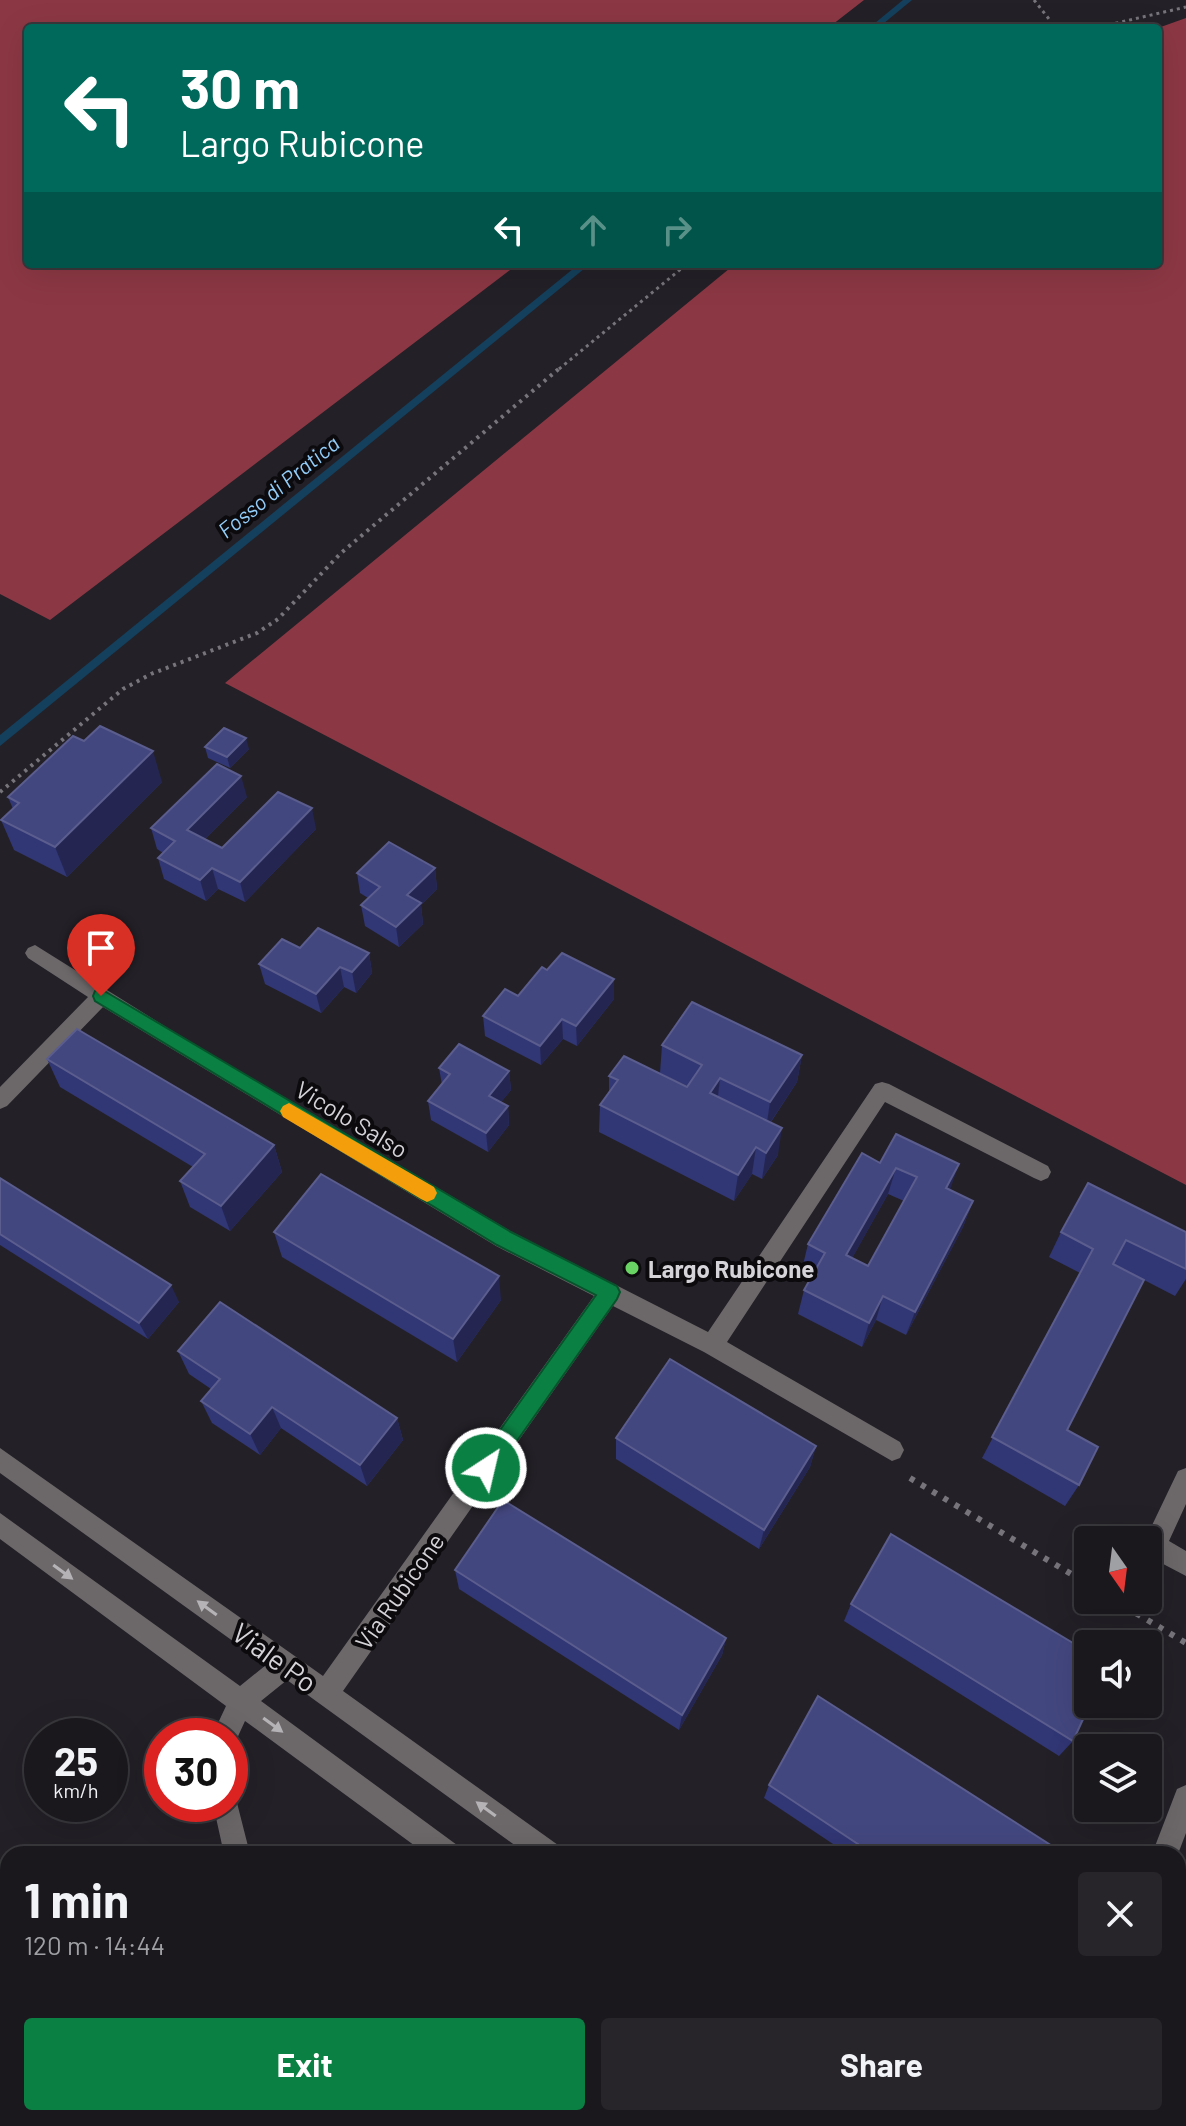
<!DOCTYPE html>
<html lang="en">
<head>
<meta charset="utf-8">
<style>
  body { margin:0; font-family:Barlow,sans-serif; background:#27252a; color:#f1f3f6; height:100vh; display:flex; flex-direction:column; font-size:30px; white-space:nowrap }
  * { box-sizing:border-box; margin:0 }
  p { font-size:26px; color:#9fa0a4 }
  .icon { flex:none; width:44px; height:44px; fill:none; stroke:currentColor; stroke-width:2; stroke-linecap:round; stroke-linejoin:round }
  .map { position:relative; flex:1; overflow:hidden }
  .sheet { position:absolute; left:0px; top:1846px; width:1186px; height:280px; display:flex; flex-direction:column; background:#1a181d; border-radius:24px 24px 0 0; box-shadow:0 8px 32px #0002,0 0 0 2px #38373b }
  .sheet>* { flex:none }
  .top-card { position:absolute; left:24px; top:24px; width:1138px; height:244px; border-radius:8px; box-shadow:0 8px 32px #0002,0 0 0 2px #38373b; background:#00695c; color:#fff; overflow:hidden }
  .needle { width:52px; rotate:166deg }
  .controls { position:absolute; left:1074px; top:1526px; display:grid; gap:16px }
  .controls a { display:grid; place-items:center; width:88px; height:88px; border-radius:8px; background:#1a181d; box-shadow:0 8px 32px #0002,0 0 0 2px #38373b; font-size:40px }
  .speed { position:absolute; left:24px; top:1718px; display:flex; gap:16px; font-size:40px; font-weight:700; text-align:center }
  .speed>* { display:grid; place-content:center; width:104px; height:104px; border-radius:50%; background:#1a181d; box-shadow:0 8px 32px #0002,0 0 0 2px #38373b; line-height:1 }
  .speed small { font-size:20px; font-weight:400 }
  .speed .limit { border:12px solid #d22; background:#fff; color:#111 }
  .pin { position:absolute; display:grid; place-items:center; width:68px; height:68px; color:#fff; margin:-82px -34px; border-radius:50% 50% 50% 0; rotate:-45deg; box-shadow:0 0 8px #0007 }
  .pin .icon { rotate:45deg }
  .me { position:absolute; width:88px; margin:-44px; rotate:35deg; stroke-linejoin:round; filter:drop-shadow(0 0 6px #0008) }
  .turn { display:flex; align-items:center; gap:28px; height:168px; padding:0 24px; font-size:36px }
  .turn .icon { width:104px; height:104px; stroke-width:2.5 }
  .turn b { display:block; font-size:56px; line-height:68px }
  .lanes { display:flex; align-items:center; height:76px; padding:0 24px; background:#0003; justify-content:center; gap:40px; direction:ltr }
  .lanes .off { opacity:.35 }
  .round { display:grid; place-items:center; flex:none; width:84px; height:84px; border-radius:8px; background:#27252a }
  .headline { display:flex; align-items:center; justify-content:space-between; height:136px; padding:0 24px }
  h1 { font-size:48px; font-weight:700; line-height:60px }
  .cta { display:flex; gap:16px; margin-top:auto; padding:16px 24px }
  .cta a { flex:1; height:92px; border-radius:8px; background:#0b8043; color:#fff; font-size:32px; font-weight:700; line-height:92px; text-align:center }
  .cta a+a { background:#27252a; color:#f1f3f6 }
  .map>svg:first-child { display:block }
  .green { fill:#6e1e2d }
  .forest { fill:#8c3844 }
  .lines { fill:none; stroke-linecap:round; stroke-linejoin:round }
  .stream { fill:#14405d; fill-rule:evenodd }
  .path-far2 { stroke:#77757b; stroke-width:3; stroke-dasharray:3 4; stroke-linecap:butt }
  .path-far1 { stroke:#77757b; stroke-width:4; stroke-dasharray:3 5; stroke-linecap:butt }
  .path { stroke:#77757b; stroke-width:6; stroke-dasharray:5 8; stroke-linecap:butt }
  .minor { fill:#6c686a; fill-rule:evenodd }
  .wall { fill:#313674; fill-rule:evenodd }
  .shaded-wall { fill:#242651 }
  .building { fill:#43477f; stroke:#5a5d8d; stroke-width:2; fill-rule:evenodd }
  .oneway { fill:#b6b3b7 }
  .route { fill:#0b8043; stroke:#07532c; stroke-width:2 }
  .slow { fill:#f59e0b }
  .poi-dot { fill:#69d464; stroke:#0c0a0d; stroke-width:3 }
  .labels { text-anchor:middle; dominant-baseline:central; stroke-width:8; stroke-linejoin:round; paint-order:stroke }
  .far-water-label { font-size:22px; font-style:italic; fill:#92cdf9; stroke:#0c0a0d }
  .street-label { font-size:24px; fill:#d5d3d8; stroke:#0c0a0d }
  .poi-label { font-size:24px; font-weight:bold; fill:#d5d3d8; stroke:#0c0a0d; text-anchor:start }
  .near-street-label { font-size:28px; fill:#d5d3d8; stroke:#0c0a0d }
</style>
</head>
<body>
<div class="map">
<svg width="1186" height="2126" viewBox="0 0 1186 2126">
  <rect width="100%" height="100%" fill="#232027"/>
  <polygon class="green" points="436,2118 663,2118 674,2126 439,2126"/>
  <g class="forest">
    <polygon points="0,0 864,0 828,28 28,28 28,264 518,264 50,620 0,594"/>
    <polygon points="1186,18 1186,1185 225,683 735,264 1158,264 1158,28"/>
  </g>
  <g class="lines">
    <g class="stream">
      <polygon points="903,0 912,0 878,28 869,28"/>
      <polygon points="579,264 590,264 0,746 0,735"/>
    </g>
    <g class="path-far2">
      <polyline points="1034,0 1049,19 1049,28"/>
      <polyline points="1095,28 1186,7"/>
      <polyline points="559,369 687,264"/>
    </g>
    <polyline class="path-far1" points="0,792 123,689 151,674 257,633 278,619 341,553 561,367"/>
    <g class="path">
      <polyline points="910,1478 1088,1584"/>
      <polyline points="1114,1600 1186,1643"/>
    </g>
    <g class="minor">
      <polygon points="35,945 182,1037 512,1232 708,1332 875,1084 882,1082 889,1084 1048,1166 1051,1172 1048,1178 1041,1181 1034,1178 885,1102 727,1342 900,1442 904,1450 900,1458 892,1461 704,1352 613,1306 343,1691 558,1845 562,1854 527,1854 287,1680 261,1701 457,1845 461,1854 426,1854 245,1721 234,1745 230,1747 230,1736 212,1736 226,1706 0,1539 0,1513 240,1686 266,1665 0,1473 0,1448 323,1676 594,1296 496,1246 103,1007 7,1106 0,1109 0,1087 88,997 28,958 25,953 28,948"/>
      <polygon points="1186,1468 1186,1504 1169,1541 1186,1551 1186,1576 1148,1556 1148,1540 1145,1540 1178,1471"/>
      <polygon points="1186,1785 1186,1833 1178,1854 1152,1854 1177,1789"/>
      <polygon points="230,1793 235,1795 250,1854 224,1854 213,1804 230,1804"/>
      <polygon points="299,2118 327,2118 329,2126 301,2126"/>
      <polygon points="795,2118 831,2118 834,2126 798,2126"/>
      <polygon points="903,2118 939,2118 942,2126 906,2126"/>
      <polygon points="1050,2118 1078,2118 1075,2126 1047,2126"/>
    </g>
  </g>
  <g class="wall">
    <polygon points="205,747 249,749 230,768 208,758"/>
    <polygon points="162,782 67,877 14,850 1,820 13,809 8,797"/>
    <polygon points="247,797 205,839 222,848 316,829 245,902 218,889 206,901 164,879 158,858 163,853 157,849 151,828"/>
    <polygon points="435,868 437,889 421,905 423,924 399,947 365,926 361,905 368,898 360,893 357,873"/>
    <polygon points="300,948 369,953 372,973 356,993 344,987 321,1013 265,984 259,964"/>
    <polygon points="547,970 614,999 577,1046 563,1039 541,1065 485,1036 483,1016 518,996"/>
    <polygon points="662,1045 802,1055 797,1082 771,1122 778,1155 762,1179 752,1174 734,1201 599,1132 600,1105 609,1092 609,1076 687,1087 687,1086 660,1073"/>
    <polygon points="47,1059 274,1145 282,1172 230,1231 190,1207 180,1181 193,1167 60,1087"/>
    <polygon points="439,1068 509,1071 511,1090 501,1102 508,1106 509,1125 488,1152 431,1120 428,1101 442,1085"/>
    <path d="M896 1134 950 1190 973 1201 963 1227 906 1335 876 1320 862 1347 798 1314 804 1290 813 1274 802 1269 808 1244 880 1163ZM888 1194 904 1201 868 1266 852 1258Z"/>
    <polygon points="0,1178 179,1302 148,1339 0,1245"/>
    <polygon points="274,1232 501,1300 457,1362 282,1257"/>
    <polygon points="1061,1232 1186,1232 1186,1279 1175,1296 1144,1280 1067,1430 1079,1485 1065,1506 982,1458 1080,1273 1049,1257"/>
    <polygon points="178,1351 397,1418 403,1440 367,1486 281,1428 260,1455 212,1423 201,1401 211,1389 189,1374"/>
    <polygon points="616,1438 816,1446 810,1467 759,1549 616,1459"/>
    <polygon points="455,1570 726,1638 722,1655 679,1730 459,1589"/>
    <polygon points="851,1604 1073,1741 1059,1756 844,1621"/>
    <polygon points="769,1785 1058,1854 848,1854 764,1798"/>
    <polygon points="1186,2000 1186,2101 1178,2096 1178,2020"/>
  </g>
  <g class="shaded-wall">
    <polygon points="246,738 249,749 230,768 227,757"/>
    <polygon points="153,751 162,782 67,877 55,847"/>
    <polygon points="241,776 247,797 193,851 187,830"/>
    <polygon points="312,808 316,829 245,902 240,882"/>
    <polygon points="212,868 218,889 206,901 200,880"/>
    <polygon points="435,868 437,889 421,905 423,924 399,947 396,927 407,895"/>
    <polygon points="369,953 372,973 356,993 352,972"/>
    <polygon points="340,967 344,987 321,1013 316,994"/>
    <polygon points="614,979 614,999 577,1046 576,1026"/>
    <polygon points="562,1019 563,1039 541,1065 540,1046"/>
    <polygon points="802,1055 797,1082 766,1129 770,1102"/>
    <polygon points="509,1071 511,1090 491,1115 489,1096"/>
    <polygon points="720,1078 717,1105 710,1093"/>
    <polygon points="508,1106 509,1125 488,1152 486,1133"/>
    <polygon points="782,1128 778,1155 762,1179 766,1153"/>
    <polygon points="274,1145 282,1172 230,1231 221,1206"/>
    <polygon points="756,1147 752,1174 734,1201 738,1175"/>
    <polygon points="959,1164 950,1190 946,1188"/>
    <polygon points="896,1168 888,1194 840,1280 846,1255"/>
    <polygon points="973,1201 963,1227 906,1335 915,1312"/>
    <polygon points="499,1276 501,1300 457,1362 453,1339"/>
    <polygon points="171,1285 179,1302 148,1339 139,1323"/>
    <polygon points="883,1296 876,1320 862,1347 869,1323"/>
    <polygon points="272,1407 281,1428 260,1455 250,1434"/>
    <polygon points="397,1418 403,1440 367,1486 360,1465"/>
    <polygon points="816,1446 810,1467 759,1549 764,1530"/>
    <polygon points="726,1638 722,1655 679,1730 682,1715"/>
    <polygon points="0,1869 7,1873 8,1877 8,1990 0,1947"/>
    <polygon points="32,2118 55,2118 56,2126 34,2126"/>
  </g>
  <g class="building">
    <polygon points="100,726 153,751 55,847 1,820 19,803 8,797 73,736 84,741"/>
    <polygon points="224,728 246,738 227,757 205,747"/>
    <polygon points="217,764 241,776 187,830 222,848 278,792 312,808 240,882 212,868 200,880 158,858 175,841 151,828"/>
    <polygon points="389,842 435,868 407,895 421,903 396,927 361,905 380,887 357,873"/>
    <polygon points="318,928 369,953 352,972 340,967 316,994 259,964 282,939 300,948"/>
    <polygon points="562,953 614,979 576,1026 562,1019 540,1046 483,1016 505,989 518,996 542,967 547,970"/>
    <polygon points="692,1002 802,1055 770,1102 720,1078 710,1093 782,1128 766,1153 756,1147 738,1175 600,1105 618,1080 609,1076 624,1056 687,1087 702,1065 662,1045"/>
    <polygon points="77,1029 274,1145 221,1206 180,1181 205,1154 47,1059"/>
    <polygon points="459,1044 509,1071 489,1096 508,1106 486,1133 428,1101 450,1074 439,1068"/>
    <path d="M896 1134 959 1164 946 1188 973 1201 915 1312 883 1296 869 1323 804 1290 825 1253 808 1244 862 1153 880 1163ZM896 1168 917 1177 868 1266 846 1255Z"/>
    <polygon points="321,1174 499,1276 453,1339 274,1232"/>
    <polygon points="0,1178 171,1285 139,1323 0,1234"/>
    <polygon points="1088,1183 1186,1232 1186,1269 1126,1240 1113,1264 1144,1280 1067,1430 1098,1447 1079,1485 992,1437 1093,1249 1061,1232"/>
    <polygon points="220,1302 397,1418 360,1465 272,1407 250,1434 201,1401 220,1379 178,1351"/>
    <polygon points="670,1359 816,1446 764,1530 616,1438"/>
    <polygon points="503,1500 726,1638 682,1715 455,1570"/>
    <polygon points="891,1534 1088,1652 1088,1704 1090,1704 1073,1741 851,1604"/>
    <polygon points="818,1696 1060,1851 1058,1854 873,1854 769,1785"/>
    <polygon points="0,1947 8,1990 8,2118 32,2118 34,2126 0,2126"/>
    <polygon points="1186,2042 1186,2083 1178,2078 1178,2061"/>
  </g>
  <defs><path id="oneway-solid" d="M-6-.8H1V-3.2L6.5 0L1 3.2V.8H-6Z" transform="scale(2)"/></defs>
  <g class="oneway">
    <use href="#oneway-solid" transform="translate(63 1572) rotate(36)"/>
    <use href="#oneway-solid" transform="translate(207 1608) rotate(-144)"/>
    <use href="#oneway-solid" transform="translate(273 1725) rotate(36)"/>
    <use href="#oneway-solid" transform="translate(486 1809) rotate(-144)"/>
  </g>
  <polygon class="route" points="101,989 511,1232 617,1286 620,1292 617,1299 493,1475 486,1478 478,1475 475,1468 478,1461 596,1295 497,1245 95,1001 93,996 95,991"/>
  <polygon class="slow" points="289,1103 434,1187 437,1193 434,1199 427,1202 421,1199 283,1117 280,1111 283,1106"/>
  <circle class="poi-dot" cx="632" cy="1268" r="8"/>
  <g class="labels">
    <g class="far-water-label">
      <text transform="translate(278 486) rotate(-39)">Fosso di Pratica</text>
    </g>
    <g class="street-label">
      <text transform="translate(352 1119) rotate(31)">Vicolo Salso</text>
      <text transform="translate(399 1591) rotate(-55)">Via Rubicone</text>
    </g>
    <g class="poi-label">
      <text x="648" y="1268">Largo Rubicone</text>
    </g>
    <g class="near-street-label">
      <text transform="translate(275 1657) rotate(36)">Viale Po</text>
    </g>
  </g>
</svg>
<div class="controls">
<a><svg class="needle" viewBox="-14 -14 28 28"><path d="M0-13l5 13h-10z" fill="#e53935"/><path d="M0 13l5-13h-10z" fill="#9fa0a4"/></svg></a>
<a><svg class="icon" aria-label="sound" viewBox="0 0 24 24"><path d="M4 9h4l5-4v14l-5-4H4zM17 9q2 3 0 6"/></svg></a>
<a><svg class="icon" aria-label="layers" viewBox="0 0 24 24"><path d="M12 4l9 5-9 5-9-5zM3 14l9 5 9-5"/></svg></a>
</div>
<div class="speed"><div>25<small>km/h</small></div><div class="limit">30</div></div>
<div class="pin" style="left:101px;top:996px;background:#d93025"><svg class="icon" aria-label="arrive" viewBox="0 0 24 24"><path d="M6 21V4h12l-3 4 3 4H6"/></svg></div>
<svg class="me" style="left:486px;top:1468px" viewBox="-20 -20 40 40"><circle r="17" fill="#0b8043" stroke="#fff" stroke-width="3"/><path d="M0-11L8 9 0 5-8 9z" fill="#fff"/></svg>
<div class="top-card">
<div class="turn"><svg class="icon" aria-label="left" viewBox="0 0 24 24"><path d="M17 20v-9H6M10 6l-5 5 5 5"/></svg><div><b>30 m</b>Largo Rubicone</div></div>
<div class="lanes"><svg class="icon" aria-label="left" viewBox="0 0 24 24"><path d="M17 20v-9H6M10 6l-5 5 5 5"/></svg><svg class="icon off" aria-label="ahead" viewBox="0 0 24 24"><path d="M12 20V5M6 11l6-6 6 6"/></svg><svg class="icon off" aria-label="right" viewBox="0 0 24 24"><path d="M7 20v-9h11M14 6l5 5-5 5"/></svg></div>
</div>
<section class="sheet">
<div class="headline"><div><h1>1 min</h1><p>120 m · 14:44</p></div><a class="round"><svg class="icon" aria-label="close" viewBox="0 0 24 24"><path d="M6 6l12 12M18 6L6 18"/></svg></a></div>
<div class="cta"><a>Exit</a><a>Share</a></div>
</section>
</div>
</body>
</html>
